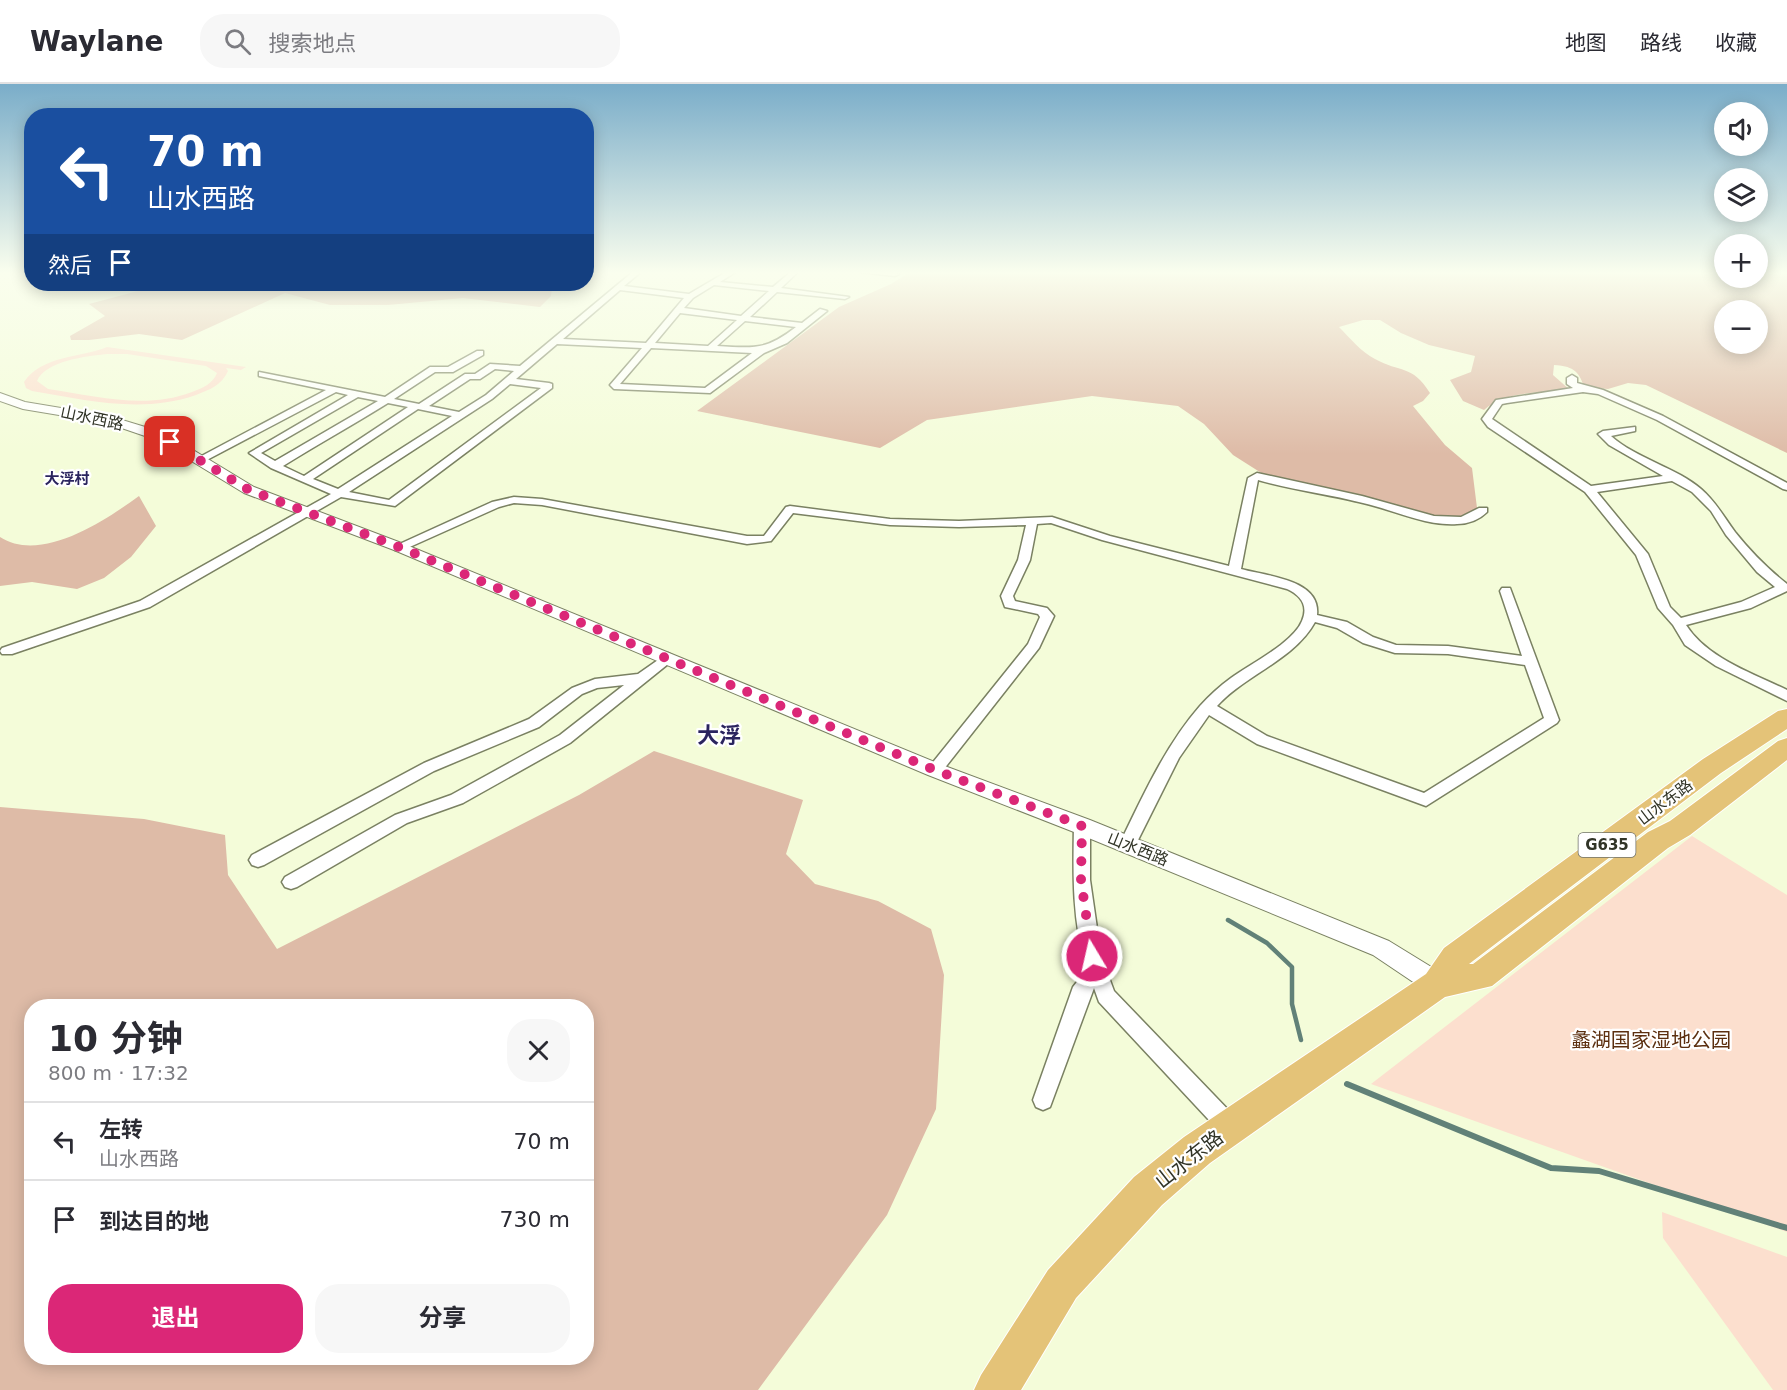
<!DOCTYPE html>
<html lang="zh">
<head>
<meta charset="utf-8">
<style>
  body { margin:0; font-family:"DejaVu Sans","Noto Sans SC",sans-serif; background:#f7f7f7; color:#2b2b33; height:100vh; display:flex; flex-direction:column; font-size:22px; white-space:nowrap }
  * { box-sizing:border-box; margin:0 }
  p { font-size:20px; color:#7c7c81 }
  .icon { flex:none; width:33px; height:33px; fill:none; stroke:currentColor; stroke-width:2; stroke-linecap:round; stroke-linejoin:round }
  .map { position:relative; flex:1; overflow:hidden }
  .side { position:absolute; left:24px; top:915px; width:570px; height:366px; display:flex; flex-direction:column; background:#fff; border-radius:24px; box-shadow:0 3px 15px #0003 }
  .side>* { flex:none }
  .guide { position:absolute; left:24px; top:24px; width:570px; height:183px; border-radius:24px; box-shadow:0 3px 15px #0003; background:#1a4fa0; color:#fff; overflow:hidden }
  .buttons { position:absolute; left:1714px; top:18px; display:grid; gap:12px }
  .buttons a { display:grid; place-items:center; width:54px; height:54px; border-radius:50%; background:#fff; box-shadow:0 3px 15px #0003; font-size:30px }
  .pin { position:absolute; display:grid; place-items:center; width:51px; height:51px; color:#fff; margin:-26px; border-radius:12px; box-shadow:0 3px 9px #0006 }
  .me { position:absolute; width:66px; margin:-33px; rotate:351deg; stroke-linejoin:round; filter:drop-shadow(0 0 4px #0008) }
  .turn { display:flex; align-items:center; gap:21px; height:126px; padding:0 24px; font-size:27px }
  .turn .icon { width:78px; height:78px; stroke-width:2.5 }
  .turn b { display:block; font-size:42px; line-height:51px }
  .then { display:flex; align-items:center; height:57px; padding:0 24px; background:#0003; gap:12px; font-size:22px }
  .round { display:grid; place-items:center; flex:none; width:63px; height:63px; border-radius:24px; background:#f7f7f7 }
  .summary { display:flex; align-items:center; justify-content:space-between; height:102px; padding:0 24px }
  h1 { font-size:36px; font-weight:700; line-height:45px }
  .button { display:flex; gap:12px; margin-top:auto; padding:12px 24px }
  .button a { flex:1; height:69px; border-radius:24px; background:#db2777; color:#fff; font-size:24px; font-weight:700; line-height:69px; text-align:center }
  .button a+a { background:#f7f7f7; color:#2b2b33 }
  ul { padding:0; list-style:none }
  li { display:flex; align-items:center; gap:18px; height:78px; padding:0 24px; border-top:2px solid #e1e1e2 }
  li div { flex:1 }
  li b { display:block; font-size:22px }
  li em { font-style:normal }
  header { display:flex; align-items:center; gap:36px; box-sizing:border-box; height:84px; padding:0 30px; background:#fff; border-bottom:2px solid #e1e1e2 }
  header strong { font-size:28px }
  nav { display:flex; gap:33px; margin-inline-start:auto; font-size:21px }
  .search { width:420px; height:54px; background:#f7f7f7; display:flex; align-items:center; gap:15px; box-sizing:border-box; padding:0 21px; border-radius:24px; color:#7c7c81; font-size:22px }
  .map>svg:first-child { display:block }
  .green { fill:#fcdfce; fill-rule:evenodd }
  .forest { fill:#debba7; fill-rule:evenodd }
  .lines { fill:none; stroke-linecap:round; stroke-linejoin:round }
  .stream-far1 { stroke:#618178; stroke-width:4.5 }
  .stream { stroke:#618178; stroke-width:6 }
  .minor-casing { stroke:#7a8162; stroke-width:3 }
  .tertiary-casing { stroke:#7a8162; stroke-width:2 }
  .trunk-casing { stroke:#fff; stroke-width:2 }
  .minor { fill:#fff; fill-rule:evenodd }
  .tertiary { fill:#fff; fill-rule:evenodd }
  .trunk { fill:#e4c378; fill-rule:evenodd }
  .route { stroke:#db2777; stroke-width:10; stroke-dasharray:0 18 }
  .labels { text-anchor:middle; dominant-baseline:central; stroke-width:4.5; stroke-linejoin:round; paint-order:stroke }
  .far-neighbourhood-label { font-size:15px; font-weight:bold; fill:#2a245e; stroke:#fff }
  .shield { fill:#fff; stroke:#6f7168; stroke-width:1.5 }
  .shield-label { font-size:15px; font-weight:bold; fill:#313427 }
  .street-label { font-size:16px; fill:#313427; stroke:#fff }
  .near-park-label { font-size:20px; fill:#5c2f0f; stroke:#fff }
  .near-street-label { font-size:20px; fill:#313427; stroke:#fff }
  .district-label { font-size:22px; font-weight:bold; fill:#2a245e; stroke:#fff }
</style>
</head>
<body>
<header>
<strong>Waylane</strong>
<div class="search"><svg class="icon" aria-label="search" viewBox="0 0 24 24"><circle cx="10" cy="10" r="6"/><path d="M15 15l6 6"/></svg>搜索地点</div>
<nav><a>地图</a><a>路线</a><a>收藏</a></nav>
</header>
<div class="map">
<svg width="1787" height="1306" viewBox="0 0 1787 1306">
  <rect width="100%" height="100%" fill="#f4fcd9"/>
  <g class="green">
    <path d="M107 263 246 283 241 286 226 284 228 287C222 301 209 306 196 311 141 330 87 316 32 307L26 304 24 298C42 271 81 274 107 263ZM107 270H127L206 282 217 289C213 300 202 304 192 308 145 326 96 312 48 305L37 297C45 277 87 272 107 270Z"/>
    <polygon points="1692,752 1787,811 1787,1148 1371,1000"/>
    <polygon points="1662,1128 1787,1173 1787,1306 1773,1306 1663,1154"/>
  </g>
  <g class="forest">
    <path d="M907 187H1725V194H1758V187H1787V369L1646 301 1628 299 1608 305 1584 303C1579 286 1571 282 1554 281L1553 291 1570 306C1542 309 1505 306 1484 326L1463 317 1450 296 1471 288 1475 272 1429 261 1401 249 1380 236H1363L1339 243C1350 254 1361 268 1375 275 1400 289 1412 280 1430 309L1423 317 1413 322 1445 361 1472 384 1478 432 1431 435 1274 397 1233 371 1204 340 1178 322 1092 312 927 336 880 364 697 327 839 223 891 200 907 190ZM1725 226H1758V260H1725Z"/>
    <polygon points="102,200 546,200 552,203 551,212 540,223 463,214 388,221 330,221 285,209 182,256 139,250 89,256 71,256 70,252 105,232 89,220 138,207 128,201 107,205"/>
    <path d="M139 412 156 442 131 473 104 494 77 505 32 498 0 502V453C41 480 106 436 139 412Z"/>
    <path d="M654 667 803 716 786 770 815 800 878 817 931 845 944 891 936 1025 887 1131 758 1306H0V723L144 735 225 751 228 791 277 865 579 711ZM586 922V1274H32V922Z"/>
  </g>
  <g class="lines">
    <polyline class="stream-far1" points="1228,836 1267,859 1292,883 1292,920 1301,956"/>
    <polyline class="stream" points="1347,1000 1551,1084 1599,1087 1787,1144"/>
    <defs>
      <g id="minor">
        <path d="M634 187H642L624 202 689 210 728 187H737L720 198 773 203 792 187H799L781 204 849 213 845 215 777 208 750 233 802 239 820 225 827 227 787 259 764 269 710 309 614 305 610 301 642 264 557 260 516 295 549 299 552 300V304L395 422 341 413 150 523 12 570H2L0 567 2 564 140 517 331 410 271 384 249 369 348 311 336 308 203 378 194 376 326 306 259 292V288L385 313 430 283H448L477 267H483V271L453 288H435L394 315 419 320 465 290H475L490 280 520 282ZM714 201 769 207 741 232 684 224 693 214ZM620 206 684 214 646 259 563 255ZM680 229 737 236 708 262 655 259ZM745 237 796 243C765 267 754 264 717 262ZM651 264 752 269 705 304 620 300ZM495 285 514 287 486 311 459 328 429 322 470 295H480ZM510 300 541 304 389 416 349 408 492 315ZM358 313 378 317 275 377 261 369ZM388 319 408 323 304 392 283 382C318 360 353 341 388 319ZM418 325 452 332 338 405 313 395Z"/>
        <polygon points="850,187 881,187 899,190 895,192"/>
        <path d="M1572 291 1577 294V299L1603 306 1663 332 1787 399V406L1783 405 1657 336 1598 310 1583 308 1507 319 1502 320 1492 335 1591 402 1663 392 1609 361 1598 350 1603 347 1635 343V347L1611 352C1637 375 1677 384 1701 405 1716 418 1724 433 1735 448 1751 468 1768 485 1787 500V507L1751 524 1686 541C1707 574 1752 589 1787 606V617L1716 582 1685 561 1673 541 1658 524 1636 471 1585 408 1488 343 1482 335 1496 316 1573 304 1567 300V294ZM1672 397 1692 408 1711 427 1726 451 1757 488 1775 503 1741 518 1681 534 1670 523 1648 470 1597 408Z"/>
        <path d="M1257 389 1362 412 1434 432 1461 433 1479 424H1487V428C1479 436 1468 440 1457 440 1425 442 1394 426 1363 419 1328 410 1292 406 1258 396L1241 485C1266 492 1321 495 1317 531L1347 538 1373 553 1396 561 1448 562 1522 572 1500 507 1502 504H1510L1559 636 1557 639 1426 722 1257 660 1209 631 1179 674 1133 766 1127 767 1121 766 1119 761C1142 714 1165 662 1200 622 1209 612 1220 602 1231 594 1250 580 1293 559 1302 537 1309 521 1300 511 1287 505L1102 456 1051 439 1037 440 1030 476 1013 512 1015 517 1047 524 1054 532 1039 564 940 690H930L927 686 930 682 1028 560 1040 533 1038 530 1005 523 1001 512 1018 476 1026 441 959 443 890 441 793 429 771 457 747 460 542 421 514 419 499 423 403 466H395L393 463 492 418 514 413 542 415 747 452H764L786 423 790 422 890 435 959 437 1052 433 1110 452 1229 482 1248 394ZM1315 538 1337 544 1363 559 1395 569 1448 570 1525 581 1544 634 1424 709 1267 652 1217 622C1245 591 1294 576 1315 538Z"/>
        <polygon points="668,569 675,573 673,576 570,659 463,719 407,739 297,803 291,805 285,803 282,798 285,793 395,731 451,711 560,651 624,601 597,604 582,610 539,643 434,687 264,781 258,783 252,781 249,776 252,771 424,679 529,635 572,604 595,595 638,590"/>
        <path d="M1082 736 1088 738 1090 742V796L1101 872 1114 907 1238 1036 1241 1043 1238 1050 1230 1053 1222 1050 1099 918 1094 904 1050 1023 1043 1026 1036 1023 1033 1016 1073 903 1087 885C1072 840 1073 789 1074 742L1076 738Z"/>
      </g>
      <polygon id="tertiary" points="0,309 25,318 109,332 155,346 175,355 254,403 404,460 942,681 1090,736 1389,857 1446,892 1449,900 1446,908 1437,911 1428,908 1373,871 1074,748 928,691 394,466 244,409 165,361 145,352 107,339 23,325 0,317"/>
      <polygon id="trunk" points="1787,625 1787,645 1721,689 1469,880 1473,880 1648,748 1670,737 1778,657 1787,654 1787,676 1690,751 1668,764 1492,902 1445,913 1210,1079 1162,1121 1076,1214 1021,1306 974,1306 981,1291 1048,1186 1134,1093 1184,1053 1426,890 1444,864 1703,675 1778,627"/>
    </defs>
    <use href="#minor" class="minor-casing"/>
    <use href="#tertiary" class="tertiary-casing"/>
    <use href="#trunk" class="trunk-casing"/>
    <use href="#minor" class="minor"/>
    <use href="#tertiary" class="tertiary"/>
    <use href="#trunk" class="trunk"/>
  </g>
  <linearGradient id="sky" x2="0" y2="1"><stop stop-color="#7aadc9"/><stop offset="0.51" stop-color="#fafeee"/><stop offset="1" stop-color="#fafeee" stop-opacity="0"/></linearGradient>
  <rect width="1787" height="370" fill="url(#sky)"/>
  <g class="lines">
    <polyline class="route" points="170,358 249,406 399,463 935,686 1082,742 1081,796 1092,872"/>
  </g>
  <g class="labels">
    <g class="far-neighbourhood-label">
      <text x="67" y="395">大浮村</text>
    </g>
    <rect class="shield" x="1578.5" y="749" width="57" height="24" rx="4.5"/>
    <g class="shield-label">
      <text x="1607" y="761">G635</text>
    </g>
    <g class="street-label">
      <text transform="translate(92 334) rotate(12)">山水西路</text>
      <text transform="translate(1665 718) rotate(-37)">山水东路</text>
      <text transform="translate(1138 765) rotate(22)">山水西路</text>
    </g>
    <g class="near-park-label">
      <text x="1651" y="956">蠡湖国家湿地公园</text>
    </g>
    <g class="near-street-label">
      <text transform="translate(1189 1075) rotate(-38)">山水东路</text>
    </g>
    <g class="district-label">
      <text x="719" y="651">大浮</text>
    </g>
  </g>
</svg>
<div class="buttons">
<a><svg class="icon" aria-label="sound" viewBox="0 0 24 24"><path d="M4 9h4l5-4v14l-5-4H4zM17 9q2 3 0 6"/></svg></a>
<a><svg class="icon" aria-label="layers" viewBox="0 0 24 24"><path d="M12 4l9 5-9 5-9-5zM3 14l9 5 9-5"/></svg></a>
<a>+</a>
<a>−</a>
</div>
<div class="pin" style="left:170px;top:358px;background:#d93025"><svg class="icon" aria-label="arrive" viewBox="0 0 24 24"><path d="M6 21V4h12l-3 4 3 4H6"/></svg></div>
<svg class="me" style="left:1092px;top:872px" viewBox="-20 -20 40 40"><circle r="17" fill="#db2777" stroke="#fff" stroke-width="3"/><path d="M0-11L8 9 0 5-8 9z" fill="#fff"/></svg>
<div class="guide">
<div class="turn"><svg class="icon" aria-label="left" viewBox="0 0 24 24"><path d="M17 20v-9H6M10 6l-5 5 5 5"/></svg><div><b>70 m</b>山水西路</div></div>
<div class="then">然后<svg class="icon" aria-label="arrive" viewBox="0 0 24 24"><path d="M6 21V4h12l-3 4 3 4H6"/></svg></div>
</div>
<section class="side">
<div class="summary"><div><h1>10 分钟</h1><p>800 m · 17:32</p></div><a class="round"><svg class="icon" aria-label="close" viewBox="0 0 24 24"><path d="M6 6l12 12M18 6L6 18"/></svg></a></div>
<ul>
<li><svg class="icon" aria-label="left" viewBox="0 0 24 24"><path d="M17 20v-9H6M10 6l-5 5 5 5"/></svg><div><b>左转</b><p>山水西路</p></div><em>70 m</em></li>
<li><svg class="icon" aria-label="arrive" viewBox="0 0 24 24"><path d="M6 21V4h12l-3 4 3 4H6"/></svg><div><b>到达目的地</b></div><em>730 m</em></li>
</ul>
<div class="button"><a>退出</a><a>分享</a></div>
</section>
</div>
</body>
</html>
